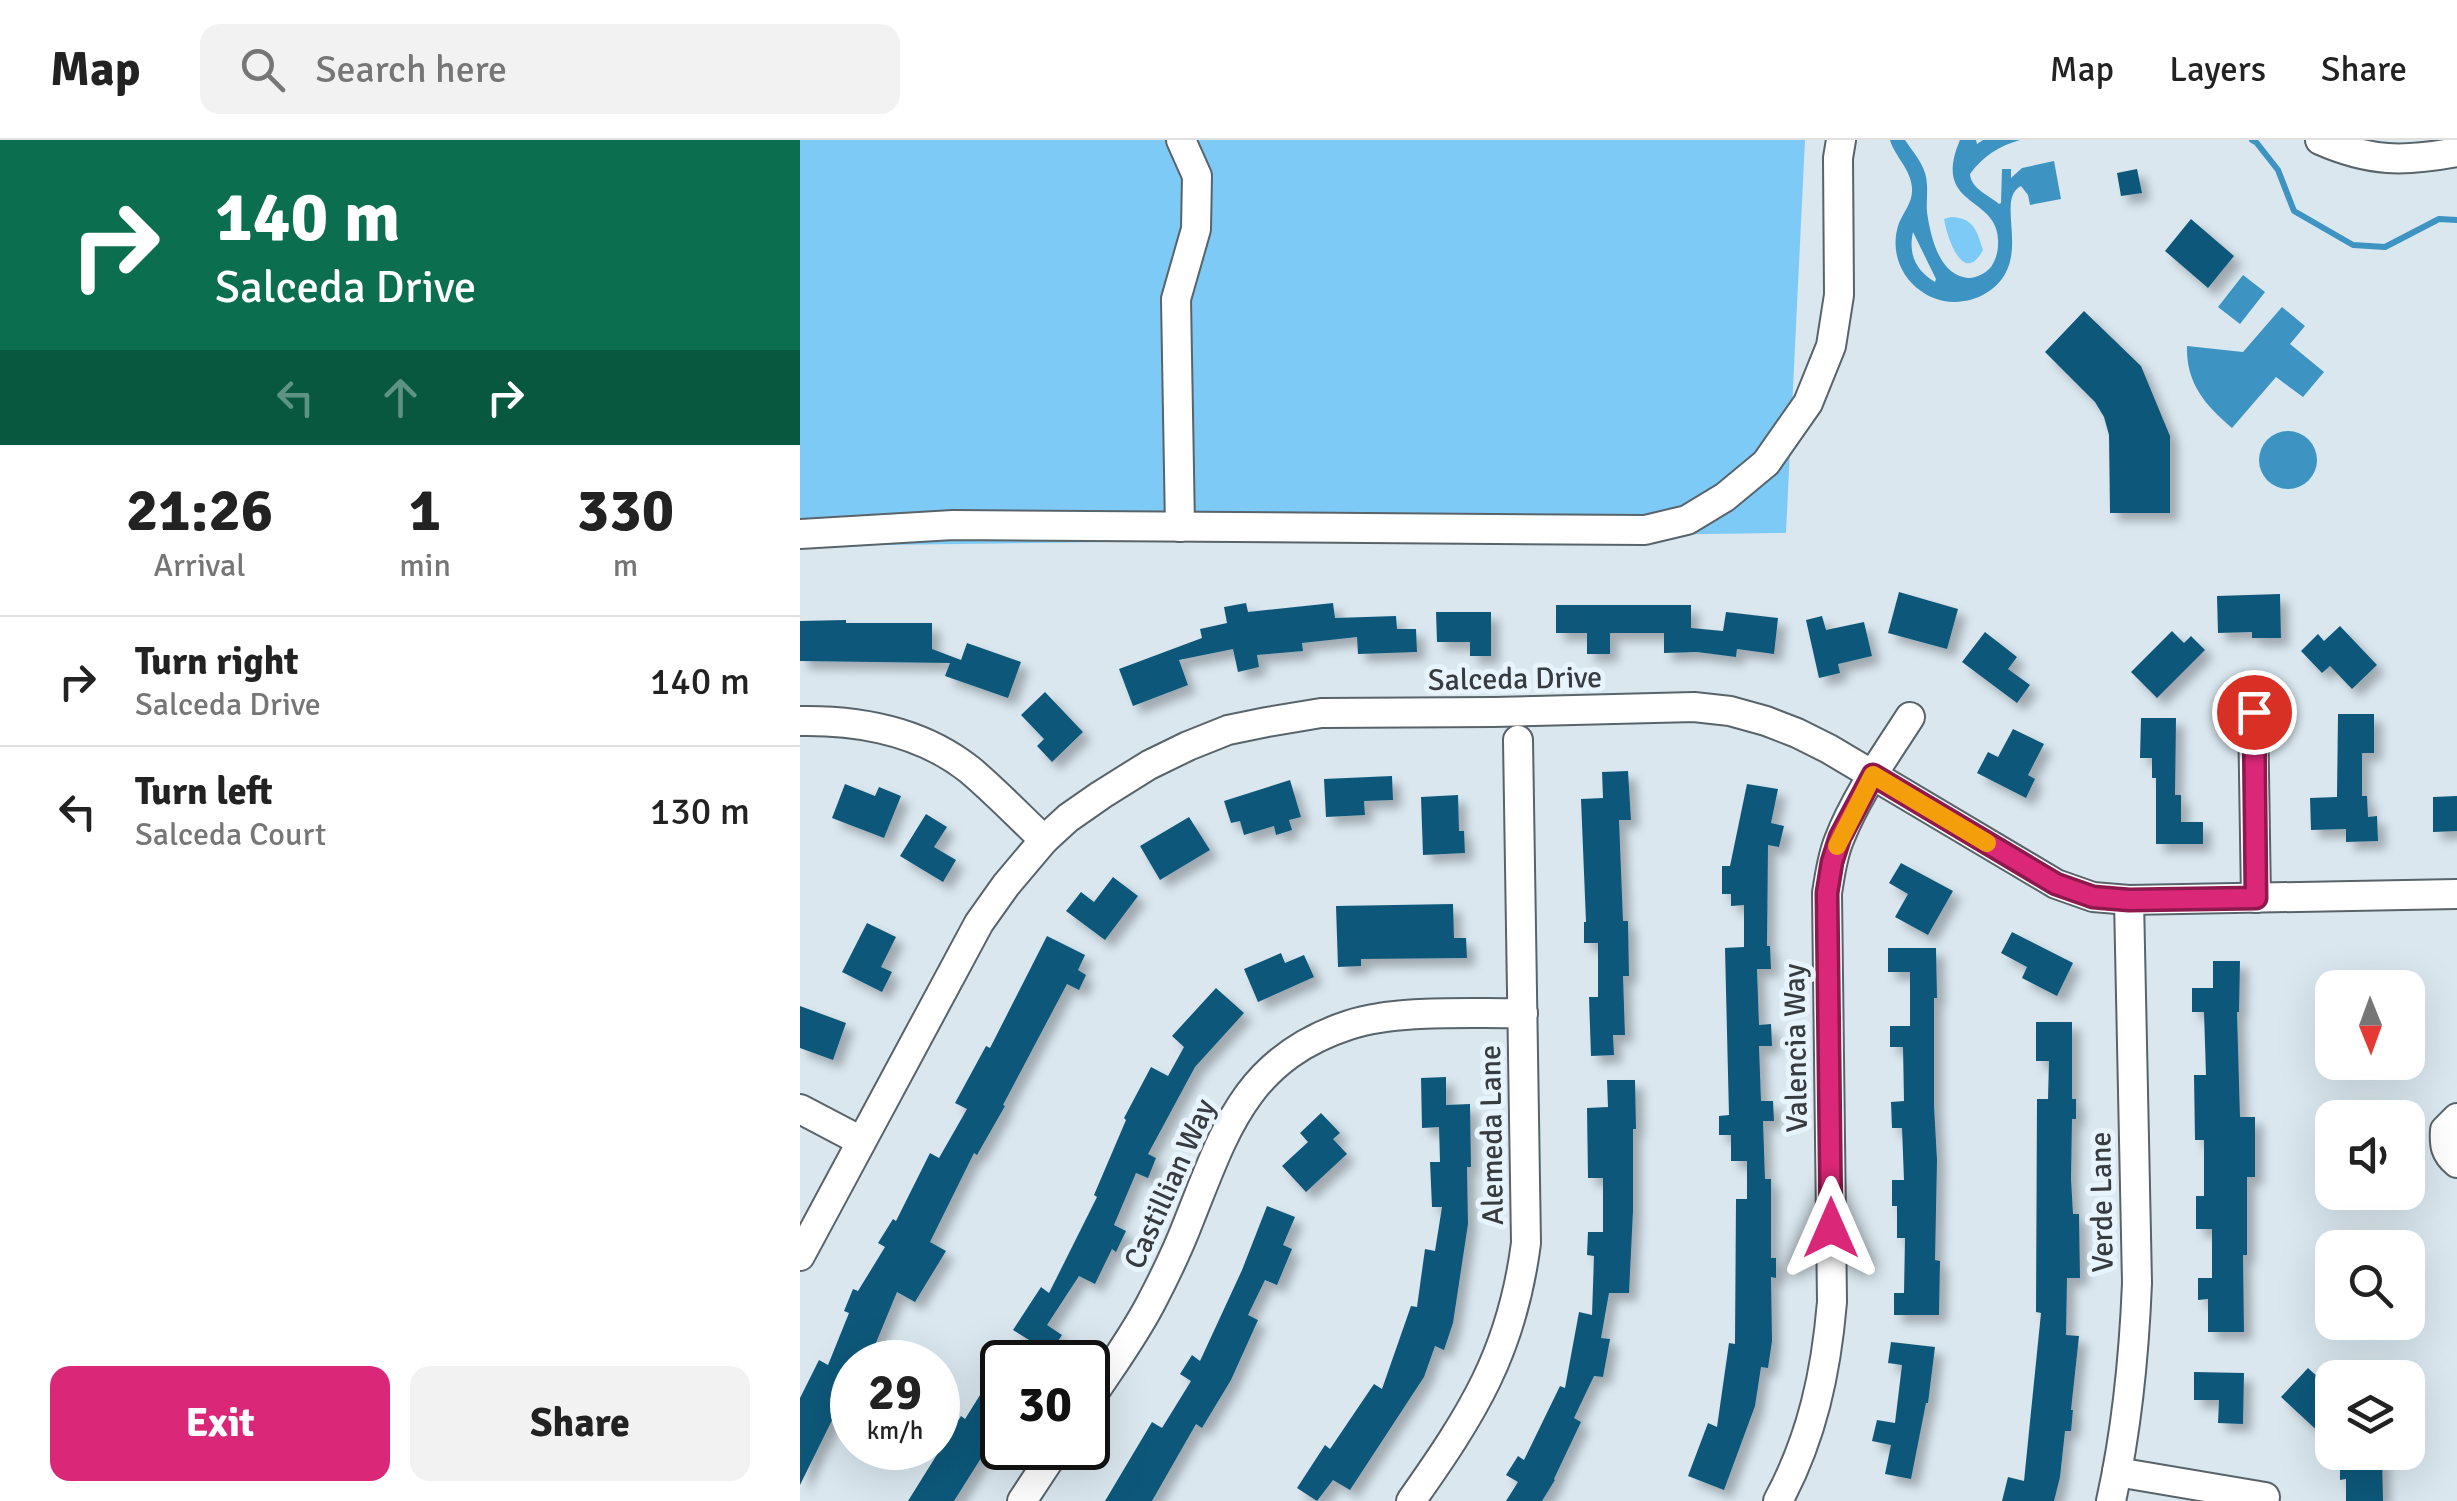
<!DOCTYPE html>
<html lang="en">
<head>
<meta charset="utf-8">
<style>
  body { margin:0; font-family:Signika,sans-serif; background:#f2f2f2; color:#222; height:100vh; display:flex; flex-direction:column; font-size:38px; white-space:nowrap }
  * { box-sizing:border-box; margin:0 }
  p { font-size:32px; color:#767676 }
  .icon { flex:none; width:55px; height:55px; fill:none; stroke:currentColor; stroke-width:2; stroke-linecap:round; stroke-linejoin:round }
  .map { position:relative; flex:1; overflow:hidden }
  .drawer { display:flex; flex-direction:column; background:#fff; width:800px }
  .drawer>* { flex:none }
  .hud { background:#0b6e4f; color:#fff; overflow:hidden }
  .needle { width:65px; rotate:179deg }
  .fabs { position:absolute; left:1515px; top:830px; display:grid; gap:20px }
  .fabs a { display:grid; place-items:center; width:110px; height:110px; border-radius:20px; background:#fff; box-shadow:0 10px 40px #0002; font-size:50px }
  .speed { position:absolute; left:30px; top:1200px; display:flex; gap:20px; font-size:50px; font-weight:700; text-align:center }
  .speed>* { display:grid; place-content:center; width:130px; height:130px; border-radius:50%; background:#fff; box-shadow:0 10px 40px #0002; line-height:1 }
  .speed small { font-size:25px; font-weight:400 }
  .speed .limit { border:5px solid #111; border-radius:15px; background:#fff; color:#111 }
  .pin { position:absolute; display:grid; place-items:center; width:85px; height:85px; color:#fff; margin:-42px; border:5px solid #fff; border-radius:50%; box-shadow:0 2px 10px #0007 }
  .me { position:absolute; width:110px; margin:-55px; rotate:0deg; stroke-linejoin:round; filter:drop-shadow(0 0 8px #0008) }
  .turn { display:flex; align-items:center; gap:35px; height:210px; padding:0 50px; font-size:45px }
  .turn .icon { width:130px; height:130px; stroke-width:2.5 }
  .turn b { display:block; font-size:70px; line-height:85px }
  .lanes { display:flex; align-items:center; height:95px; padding:0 50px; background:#0003; justify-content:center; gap:50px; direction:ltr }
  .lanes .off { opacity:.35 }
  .eta { display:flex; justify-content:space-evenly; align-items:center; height:170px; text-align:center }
  .eta b { font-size:60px; font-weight:700; line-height:70px }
  .button { display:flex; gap:20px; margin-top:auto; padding:20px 50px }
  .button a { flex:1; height:115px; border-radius:20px; background:#db2777; color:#fff; font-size:40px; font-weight:700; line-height:115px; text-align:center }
  .button a+a { background:#f2f2f2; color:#222 }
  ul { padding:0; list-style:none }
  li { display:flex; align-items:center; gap:30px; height:130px; padding:0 50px; border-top:2px solid #e0e0e0 }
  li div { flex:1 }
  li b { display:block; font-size:38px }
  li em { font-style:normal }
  header { display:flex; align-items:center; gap:60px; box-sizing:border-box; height:140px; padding:0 50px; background:#fff; border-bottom:2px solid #e0e0e0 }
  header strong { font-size:48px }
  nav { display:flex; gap:55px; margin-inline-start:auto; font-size:35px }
  .search { width:700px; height:90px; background:#f2f2f2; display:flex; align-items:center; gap:25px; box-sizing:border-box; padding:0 35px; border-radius:20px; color:#767676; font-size:38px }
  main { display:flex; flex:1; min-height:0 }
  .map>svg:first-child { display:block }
  .green { fill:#7ecaf7 }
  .water { fill:#3d93c1; fill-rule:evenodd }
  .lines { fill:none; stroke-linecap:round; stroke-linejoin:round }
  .stream { stroke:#3d93c1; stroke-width:6 }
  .building { fill:#11587a; filter:url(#shadow) }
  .minor-casing { stroke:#58636a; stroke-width:32 }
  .minor { stroke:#fff; stroke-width:28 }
  .route-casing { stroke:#8e194d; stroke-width:25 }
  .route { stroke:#db2777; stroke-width:18 }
  .slow { stroke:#f59e0b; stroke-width:18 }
  .labels { text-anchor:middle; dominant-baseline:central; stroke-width:10; stroke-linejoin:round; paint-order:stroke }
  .street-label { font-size:30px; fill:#373c40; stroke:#e8f4fd }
</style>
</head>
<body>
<header>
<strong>Map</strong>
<div class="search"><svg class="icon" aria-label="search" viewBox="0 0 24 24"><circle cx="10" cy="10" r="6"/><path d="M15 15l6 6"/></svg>Search here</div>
<nav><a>Map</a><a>Layers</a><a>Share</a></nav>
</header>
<main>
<section class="drawer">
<div class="hud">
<div class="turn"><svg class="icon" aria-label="right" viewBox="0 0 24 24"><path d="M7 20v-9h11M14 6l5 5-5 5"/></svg><div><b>140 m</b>Salceda Drive</div></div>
<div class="lanes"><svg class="icon off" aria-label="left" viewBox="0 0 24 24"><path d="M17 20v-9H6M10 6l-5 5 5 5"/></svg><svg class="icon off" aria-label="ahead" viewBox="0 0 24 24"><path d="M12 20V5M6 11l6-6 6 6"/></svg><svg class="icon" aria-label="right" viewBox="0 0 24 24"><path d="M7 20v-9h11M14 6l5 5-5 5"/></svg></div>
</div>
<div class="eta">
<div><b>21:26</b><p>Arrival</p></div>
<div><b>1</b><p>min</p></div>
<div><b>330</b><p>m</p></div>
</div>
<ul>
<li><svg class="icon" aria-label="right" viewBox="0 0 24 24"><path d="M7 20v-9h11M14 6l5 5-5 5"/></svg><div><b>Turn right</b><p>Salceda Drive</p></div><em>140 m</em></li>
<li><svg class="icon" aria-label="left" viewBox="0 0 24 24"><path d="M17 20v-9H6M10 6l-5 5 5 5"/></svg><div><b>Turn left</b><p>Salceda Court</p></div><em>130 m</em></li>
</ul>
<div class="button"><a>Exit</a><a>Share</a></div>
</section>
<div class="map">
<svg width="1657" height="1361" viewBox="0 0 1657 1361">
  <defs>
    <filter id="shadow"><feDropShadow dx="8" dy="8" stdDeviation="5" flood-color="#0004"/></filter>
  </defs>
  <rect width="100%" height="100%" fill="#dae7ef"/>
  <g class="green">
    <polygon points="0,0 1005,0 986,393 0,406"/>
    <path d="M1151 77C1175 78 1177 92 1183 110 1163 147 1147 97 1144 79Z"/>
  </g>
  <g class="water">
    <path d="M1090 0H1105C1112 11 1121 20 1125 33 1129 46 1126 59 1127 72 1130 94 1138 131 1163 137 1173 140 1184 135 1191 127 1195 121 1198 113 1198 105 1202 54 1130 70 1160 0H1176L1177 4 1183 0H1220C1199 6 1183 16 1170 34 1171 49 1189 55 1199 64L1201 63 1202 29H1211V38L1222 28 1254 21 1261 59 1230 65 1228 55 1221 46C1194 60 1233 117 1192 149 1184 155 1174 160 1164 161 1149 164 1133 160 1121 151 1099 136 1090 108 1099 83 1104 71 1113 62 1112 48 1111 29 1095 17 1090 0ZM1113 92 1136 139 1135 142C1116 131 1108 114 1113 92Z"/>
    <polygon points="1443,135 1465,152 1440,184 1418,167"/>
    <path d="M1482 167 1505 186 1490 204 1524 232 1503 257 1476 237 1432 288C1405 265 1386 243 1387 206L1443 212Z"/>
    <circle cx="1488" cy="320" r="29"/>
  </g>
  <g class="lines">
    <polyline class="stream" points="1452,0 1456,2 1478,30 1494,71 1553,105 1585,107 1639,79 1657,80"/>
  </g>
  <g class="building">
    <polygon points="1337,29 1342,53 1321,56 1317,33"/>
    <polygon points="1391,79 1434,116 1408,148 1365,111"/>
    <polygon points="1284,171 1341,226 1370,296 1370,373 1310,373 1309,295 1304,277 1295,262 1245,212"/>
    <polygon points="1099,452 1158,469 1147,509 1088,493"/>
    <polygon points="1480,454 1481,498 1452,498 1452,492 1418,493 1417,456"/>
    <polygon points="446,463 448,472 533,463 535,478 596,476 597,489 616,489 617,512 558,514 557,497 502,503 503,511 457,515 459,527 438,532 433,509 379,520 388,545 333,566 319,529 402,498 400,489 427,483 424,467"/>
    <polygon points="756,465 891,465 891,488 923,491 926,472 978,478 974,514 937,509 936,517 897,512 864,513 864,493 810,493 810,514 787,514 787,493 756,493"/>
    <polygon points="636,472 691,472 691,516 670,516 670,502 637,502"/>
    <polygon points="1022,476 1026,490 1064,482 1072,516 1038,524 1040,533 1019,538 1006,480"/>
    <polygon points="46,480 46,483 132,483 132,509 161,520 167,503 221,522 208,558 145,536 150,523 0,521 0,481"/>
    <polygon points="1540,486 1577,525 1552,549 1530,526 1522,533 1501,511 1518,494 1524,501"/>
    <polygon points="1372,491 1384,503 1391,496 1405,510 1357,558 1331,532"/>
    <polygon points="1185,492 1217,517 1208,529 1230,545 1217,563 1162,522"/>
    <polygon points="245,552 283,592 252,622 237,606 244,599 221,575"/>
    <polygon points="1538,574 1574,574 1574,613 1562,613 1562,656 1567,656 1568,677 1577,676 1578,701 1546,702 1546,689 1511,690 1510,658 1537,657"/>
    <polygon points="1341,578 1376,578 1375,655 1381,655 1381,682 1403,682 1403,704 1356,704 1356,638 1352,638 1352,618 1340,618"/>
    <polygon points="1213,589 1244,604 1228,635 1235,639 1226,658 1177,633 1188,612 1198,617"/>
    <polygon points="828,631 831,680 819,680 823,781 828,781 829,836 823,836 825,895 813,895 814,915 791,916 789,857 798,857 798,803 784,803 784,782 786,782 781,659 803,658 802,632"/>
    <polygon points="592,636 593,660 564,661 565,675 526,677 524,639"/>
    <polygon points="490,640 501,677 489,680 492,690 476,695 474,686 444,695 440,681 431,683 424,661"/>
    <polygon points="45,644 75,656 79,647 101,656 84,698 32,678"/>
    <polygon points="947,644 978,649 971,683 984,686 979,707 968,705 967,806 970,806 971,829 957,829 959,885 971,884 972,906 959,906 961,961 973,961 974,981 963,981 965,1039 971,1039 971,1118 976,1118 976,1138 971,1137 972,1201 968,1228 961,1227 955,1266 924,1350 888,1336 908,1283 917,1287 929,1203 935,1204 936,1059 947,1059 947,1021 931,1021 931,995 919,995 919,976 929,975 925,808 944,807 944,765 931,766 931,754 922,754 922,726 930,726"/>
    <polygon points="658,655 659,691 664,691 665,713 623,715 621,657"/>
    <polygon points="1657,656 1657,691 1633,692 1633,657"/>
    <polygon points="126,674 147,687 134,707 156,720 143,742 100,716"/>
    <polygon points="389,677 410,710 360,740 340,706"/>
    <polygon points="1101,723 1153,751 1128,795 1095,777 1108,754 1089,743"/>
    <polygon points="313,737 338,756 305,800 266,771 281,752 294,762"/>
    <polygon points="653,764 654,798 666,798 667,818 561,819 561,826 538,827 536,766"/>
    <polygon points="67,783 96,797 81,827 92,832 82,852 42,832"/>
    <polygon points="1212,792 1273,823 1257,856 1222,838 1227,827 1201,813"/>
    <polygon points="247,796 285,815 278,830 286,835 279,850 267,844 203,965 205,966 177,1015 174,1013 130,1102 146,1111 115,1162 97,1152 68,1222 52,1216 52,1258 45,1254 0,1345 0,1258 19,1220 28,1225 49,1173 44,1171 53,1149 58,1151 85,1107 78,1103 93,1079 96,1081 130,1013 139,1018 167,969 155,963 186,906 190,908"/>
    <polygon points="1088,808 1136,808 1137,858 1134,858 1134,966 1137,1020 1135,1120 1140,1121 1139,1175 1094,1175 1094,1153 1104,1153 1105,1098 1097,1098 1097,1066 1092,1066 1092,1040 1104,1040 1102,988 1092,988 1091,962 1104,961 1103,907 1090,907 1090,886 1110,886 1110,832 1088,832"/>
    <polygon points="481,813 485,823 504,815 514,837 458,862 444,829"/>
    <polygon points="1413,821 1440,821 1439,872 1437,872 1440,977 1455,977 1455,1037 1447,1037 1447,1115 1443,1115 1444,1192 1408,1192 1408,1159 1398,1160 1398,1138 1412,1138 1412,1089 1396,1089 1396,1056 1404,1056 1404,1000 1395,1000 1394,935 1406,935 1404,872 1392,872 1392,848 1413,848"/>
    <polygon points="416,848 444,873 395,927 348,1014 356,1018 348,1038 336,1033 314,1085 326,1091 316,1112 312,1109 295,1144 279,1136 247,1185 262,1195 250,1213 213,1190 241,1147 249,1153 297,1057 294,1055 326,980 324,978 351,927 368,936 384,907 372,896"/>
    <polygon points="0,866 46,883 33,920 0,908"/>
    <polygon points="1236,882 1272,882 1272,959 1276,959 1276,979 1272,979 1271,1039 1273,1074 1279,1074 1280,1138 1267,1138 1266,1195 1279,1196 1271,1270 1273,1270 1271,1291 1265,1291 1260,1337 1254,1361 1202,1361 1208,1337 1224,1341 1241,1173 1236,1172 1237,959 1248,959 1249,921 1236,921"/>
    <polygon points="646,937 646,965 670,964 671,1027 667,1027 668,1084 653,1183 644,1210 635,1206 624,1237 550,1350 533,1340 517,1361 497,1348 525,1305 530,1309 574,1244 582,1249 611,1166 617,1167 625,1109 635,1111 642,1067 632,1067 630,1022 640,1022 639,987 622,988 621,938"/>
    <polygon points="807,940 835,940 836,989 833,989 833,1071 829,1153 809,1153 801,1198 810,1199 803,1237 794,1236 774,1278 781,1282 754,1339 755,1340 742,1361 706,1361 718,1342 706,1335 718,1316 724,1320 760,1246 765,1248 779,1172 792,1175 794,1116 787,1115 788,1092 803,1092 803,1038 788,1038 787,968 808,967"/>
    <polygon points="521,973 540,993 533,999 547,1014 506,1052 482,1026 508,1002 500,993"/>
    <polygon points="467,1066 495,1077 483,1105 492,1109 477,1145 465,1140 448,1175 458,1180 431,1240 402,1288 396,1284 352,1361 305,1361 352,1282 362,1288 391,1241 380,1234 392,1215 400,1221 442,1130"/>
    <polygon points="1091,1202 1135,1207 1128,1263 1126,1263 1111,1339 1085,1334 1091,1305 1072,1301 1077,1280 1095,1283 1102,1225 1088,1223"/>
    <polygon points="202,1220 202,1285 154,1361 108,1361 161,1276 165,1279"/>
    <polygon points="1508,1228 1532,1250 1532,1286 1523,1296 1481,1257"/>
    <polygon points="1394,1232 1444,1233 1443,1284 1418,1283 1419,1260 1394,1260"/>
    <polygon points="1540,1312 1562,1312 1562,1316 1582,1316 1583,1361 1546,1361 1546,1339 1540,1340"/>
  </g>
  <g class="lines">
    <defs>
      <g id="minor">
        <path d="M1520 0C1570 22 1604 22 1657 12"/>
        <polyline points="380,387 376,159 396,89 397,36 381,0"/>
        <polyline points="0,394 153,385 845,390 887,380 925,357 966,323 1008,263 1031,206 1039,155 1038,18 1041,0"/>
        <polyline points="1453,572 1456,758"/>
        <path d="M0 581C61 580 121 591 170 630 196 652 220 677 244 700"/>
        <polyline points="0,969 61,1001"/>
        <path d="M1657 978 1645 990C1644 1005 1645 1013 1657 1023"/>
        <polyline points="0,1116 179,783 206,745 244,700 268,678 301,655 349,625 388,606 428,590 467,582 521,573 694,572 894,567 930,571 966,581 997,593 1029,609 1256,744 1293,757 1329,760 1657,754"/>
        <path d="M288 1262C310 1228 335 1195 353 1159 366 1134 378 1109 388 1083 425 991 445 919 549 885 597 869 672 874 723 873"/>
        <polyline points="1317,1332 1465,1357"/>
        <polyline points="222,1361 257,1308"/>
        <path d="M611 1361C673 1273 712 1212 726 1103L718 600"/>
        <path d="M978 1361C1012 1298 1026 1233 1032 1162L1027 753C1030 735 1032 717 1039 700 1056 656 1085 616 1110 577"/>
        <path d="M1311 1361C1327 1289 1334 1217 1337 1143L1329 760"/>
      </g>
    </defs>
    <use href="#minor" class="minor-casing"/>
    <use href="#minor" class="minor"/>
  </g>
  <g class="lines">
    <defs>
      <polyline id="route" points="1031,1088 1027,753 1032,722 1040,697 1073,635 1256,744 1293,757 1329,760 1456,758 1454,572"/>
    </defs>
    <use href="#route" class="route-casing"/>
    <use href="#route" class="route"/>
    <polyline class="slow" points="1037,706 1073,635 1187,703"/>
  </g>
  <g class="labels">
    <g class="street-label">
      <text transform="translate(715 539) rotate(-1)">Salceda Drive</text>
      <text transform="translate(996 908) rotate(-91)">Valencia Way</text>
      <text transform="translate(692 995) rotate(-91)">Alemeda Lane</text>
      <text transform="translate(370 1044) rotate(-66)">Castillian Way</text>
      <text transform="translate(1302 1062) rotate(-91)">Verde Lane</text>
    </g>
  </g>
</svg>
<div class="fabs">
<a><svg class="needle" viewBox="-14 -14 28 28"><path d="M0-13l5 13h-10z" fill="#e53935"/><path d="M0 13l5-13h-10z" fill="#767676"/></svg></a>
<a><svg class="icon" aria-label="sound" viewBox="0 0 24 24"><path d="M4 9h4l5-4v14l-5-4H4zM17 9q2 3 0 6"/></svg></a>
<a><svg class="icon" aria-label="search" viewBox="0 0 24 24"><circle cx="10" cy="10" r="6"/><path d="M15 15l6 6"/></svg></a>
<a><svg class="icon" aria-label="layers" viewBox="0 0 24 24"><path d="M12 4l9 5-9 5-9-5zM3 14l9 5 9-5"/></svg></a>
</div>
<div class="speed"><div>29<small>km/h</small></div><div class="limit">30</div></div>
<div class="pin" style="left:1454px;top:572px;background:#d93025"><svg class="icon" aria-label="arrive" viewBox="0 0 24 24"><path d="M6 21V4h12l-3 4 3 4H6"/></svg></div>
<svg class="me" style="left:1031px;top:1088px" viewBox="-20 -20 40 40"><path d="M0-17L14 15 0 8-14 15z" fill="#db2777" stroke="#fff" stroke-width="4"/></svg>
</div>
</main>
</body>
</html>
